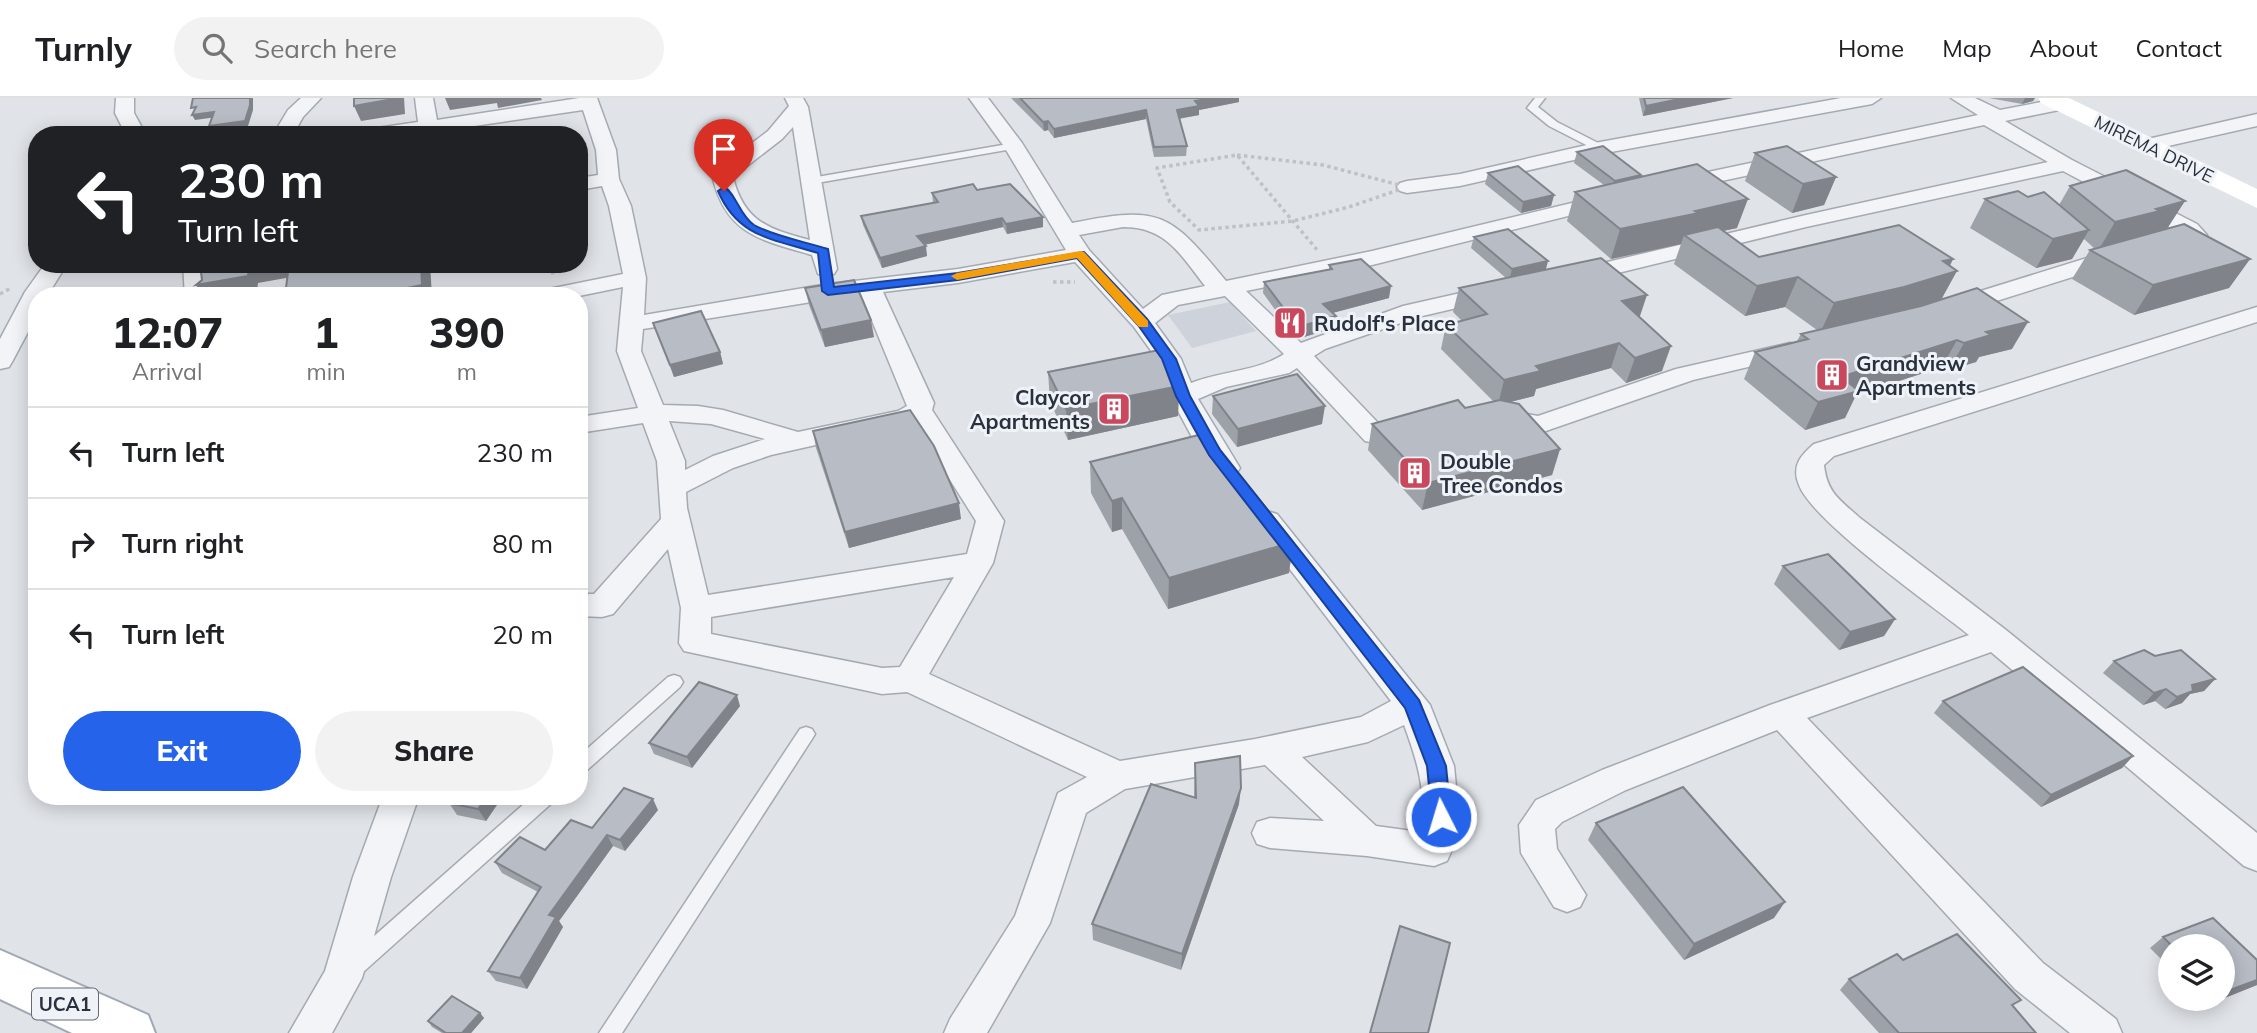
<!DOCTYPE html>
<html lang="en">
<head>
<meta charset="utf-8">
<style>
  body { margin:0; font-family:Mulish,sans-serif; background:#f2f2f2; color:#202124; height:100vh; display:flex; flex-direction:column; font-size:26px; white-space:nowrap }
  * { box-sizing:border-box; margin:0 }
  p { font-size:23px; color:#757577 }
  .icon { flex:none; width:38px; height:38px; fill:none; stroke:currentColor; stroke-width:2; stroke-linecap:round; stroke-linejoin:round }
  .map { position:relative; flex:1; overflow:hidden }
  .panel { position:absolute; left:28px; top:189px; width:560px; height:518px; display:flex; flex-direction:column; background:#fff; border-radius:28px; box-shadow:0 4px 18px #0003 }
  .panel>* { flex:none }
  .top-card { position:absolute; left:28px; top:28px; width:560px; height:147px; border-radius:28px; box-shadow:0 4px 18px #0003; background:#202124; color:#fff; overflow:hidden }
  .controls { position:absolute; left:2158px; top:836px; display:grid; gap:14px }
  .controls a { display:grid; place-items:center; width:77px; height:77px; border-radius:50%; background:#fff; box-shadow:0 4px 18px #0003; font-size:35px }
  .pin { position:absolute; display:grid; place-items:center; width:60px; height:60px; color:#fff; margin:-72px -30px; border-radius:50% 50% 50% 0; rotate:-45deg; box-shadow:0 0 7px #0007 }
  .pin .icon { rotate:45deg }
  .me { position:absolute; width:77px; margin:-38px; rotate:355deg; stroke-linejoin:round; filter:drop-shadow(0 0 5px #0008) }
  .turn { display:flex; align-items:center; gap:24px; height:147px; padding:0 35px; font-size:32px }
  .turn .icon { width:91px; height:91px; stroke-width:2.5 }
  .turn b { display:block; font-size:49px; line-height:60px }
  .eta { display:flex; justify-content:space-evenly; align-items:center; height:119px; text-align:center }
  .eta b { font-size:42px; font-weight:800; line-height:49px }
  .action { display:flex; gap:14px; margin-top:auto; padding:14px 35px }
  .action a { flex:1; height:80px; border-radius:42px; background:#2563eb; color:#fff; font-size:28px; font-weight:800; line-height:80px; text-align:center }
  .action a+a { background:#f2f2f2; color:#202124 }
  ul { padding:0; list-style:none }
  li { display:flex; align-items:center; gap:21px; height:91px; padding:0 35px; border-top:2px solid #e0e0e0 }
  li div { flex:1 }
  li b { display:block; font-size:26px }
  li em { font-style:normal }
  header { display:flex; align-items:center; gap:42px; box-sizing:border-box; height:98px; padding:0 35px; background:#fff; border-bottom:2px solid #e0e0e0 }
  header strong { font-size:33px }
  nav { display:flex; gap:38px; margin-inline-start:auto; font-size:24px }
  .search { width:490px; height:63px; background:#f2f2f2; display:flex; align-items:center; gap:18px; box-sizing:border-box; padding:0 24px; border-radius:38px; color:#757577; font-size:26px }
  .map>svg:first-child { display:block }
  .built { fill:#ced2da }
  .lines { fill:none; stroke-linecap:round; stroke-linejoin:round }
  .lane-casing { stroke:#a5aab2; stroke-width:3 }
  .street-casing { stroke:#a5aab2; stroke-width:3 }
  .primary-casing { stroke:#9fa8b4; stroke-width:4 }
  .path { stroke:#bec1c7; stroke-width:3.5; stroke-dasharray:3.5 3.5; stroke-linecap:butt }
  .lane { fill:#f2f4f7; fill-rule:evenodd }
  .street { fill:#f2f4f7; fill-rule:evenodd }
  .secondary { fill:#fff; fill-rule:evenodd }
  .primary { fill:#fff; fill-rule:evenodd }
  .wall { fill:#9da2a9 }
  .shaded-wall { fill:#80848a }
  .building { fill:#b7bcc5; stroke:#80848a; stroke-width:2 }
  .route { fill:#2563eb; stroke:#184099; stroke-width:2 }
  .slow { fill:#f59e0b }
  .labels { text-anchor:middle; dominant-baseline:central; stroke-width:6; stroke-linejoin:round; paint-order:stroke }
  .far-street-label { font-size:18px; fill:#29313f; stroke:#eff2f6 }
  .shield { fill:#eff2f6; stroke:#646b76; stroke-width:2 }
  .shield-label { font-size:19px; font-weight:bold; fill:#29313f }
  .poi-label { font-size:21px; font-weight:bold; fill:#29313f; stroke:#eff2f6; text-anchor:start }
</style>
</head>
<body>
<header>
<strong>Turnly</strong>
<div class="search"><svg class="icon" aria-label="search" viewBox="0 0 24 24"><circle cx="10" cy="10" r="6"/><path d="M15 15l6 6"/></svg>Search here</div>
<nav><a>Home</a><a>Map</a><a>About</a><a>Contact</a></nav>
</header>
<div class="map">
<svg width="2257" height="935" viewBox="0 0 2257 935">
  <rect width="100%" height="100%" fill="#e0e3e8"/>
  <polygon class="built" points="1230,204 1256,233 1192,250 1168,217"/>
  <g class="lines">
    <defs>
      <g id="lane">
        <polygon points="1535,0 1545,0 1538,9 1557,24 1604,48 1604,52 1596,52 1549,28 1527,10"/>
        <polygon points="1014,45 1018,46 1018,50 811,86 806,83 811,80"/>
        <polygon points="674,577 680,579 683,584 680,589 585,674 579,676 579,658 668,579"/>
        <polygon points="806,629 812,631 815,636 812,641 622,935 599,935 800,631"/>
        <polygon points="533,698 555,698 553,704 361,876 354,879 347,876 344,869 347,862"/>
      </g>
      <g id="street">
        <polygon points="116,0 134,0 134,15 146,37 126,37 115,15"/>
        <polygon points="301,0 321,0 303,19 293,37 273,37 288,12"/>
        <path d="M415 0H433L437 22 579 0H597L616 52 619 81 631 108 646 180 644 217 828 186 958 171 1066 152 1003 47 969 0H988L1022 45 1072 125C1161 107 1170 115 1226 183L1372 153 1609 96 1616 98 1620 102 1616 106 1372 167 1246 193 1301 245 1403 208 1496 187 1504 189 1508 194 1504 199 1418 219 1325 251 1314 258 1380 327 1409 320 1418 322 1422 328 1418 334 1374 345 1365 343 1297 270 1289 275 1226 289 1198 301 1240 370 1236 376 1226 379 1216 376 1200 354 1170 298 1157 261 1134 229 1075 164 958 185 883 194 934 305 932 312 1004 423 993 465 929 576 1120 663 1255 641 1361 619 1391 603 1253 423 1257 416 1267 413 1277 416 1430 607 1454 668 1459 719 1452 752 1447 763 1434 768 1367 758 1270 750 1257 746 1252 735 1257 724 1270 720 1324 723 1265 667 1125 691 1086 715 1050 825 987 935H944L950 921 1015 818 1058 695 1087 679 907 594 882 596 684 553 679 545 681 510 668 451 613 516 602 519 579 518V496H594L661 421 657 363 643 325 579 335V319L638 310 617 253 623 189 579 198H535L539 193 623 176 609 108 602 88 579 92V80L598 77 596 52 583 12 413 37H360L370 31 418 24ZM1123 129C1166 129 1180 156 1205 188L1162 197 1143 211 1089 152 1079 137ZM861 196 907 308 898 313 798 334 723 312 698 308 663 307 641 253 643 231ZM1225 198 1284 256C1257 274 1221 273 1191 285L1181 261 1155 225 1178 207ZM669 323 711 326 765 341 713 358 685 372V363ZM914 325 976 423 967 456 708 497 687 410 686 394 733 370 771 357ZM954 479 900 569 882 570 711 536V519ZM1404 627C1417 662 1428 697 1420 734L1376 728 1302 659 1368 644Z"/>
        <path d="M785 0H803L808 9 837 171 834 176H818L812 157C760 142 725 136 712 77L715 73 768 33 789 8ZM793 29 810 142C769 131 744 124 733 79L782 41Z"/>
        <polygon points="1841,0 1881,0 1872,6 1600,56 1460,88 1407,95 1400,93 1397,89 1400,85 1407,83 1460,76 1600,44"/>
        <path d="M1951 0H1975L2000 12 2062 0 2069 2 2071 6 2069 10 2005 23 2072 62 2197 126 2207 137C2199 147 2178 152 2166 149L2163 144 2166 139 2180 135 2063 73 1806 129 1573 186 1565 184 1562 179 1565 174 1806 117 2048 64 1984 27 1675 93 1668 91 1665 87 1668 83 1675 81 1978 17Z"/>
        <polygon points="2257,16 2257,28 2146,53 2139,51 2136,47 2139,43"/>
        <polygon points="2119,150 2127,152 2130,157 2127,162 1958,215 1942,215 1938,210 1942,205"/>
        <polygon points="45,166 67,166 47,198 37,198 37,217 12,264 9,269 0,271 0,241 25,194"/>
        <polygon points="183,166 205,166 209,198 185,198"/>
        <path d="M2257 209V224L1834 358 1824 367C1827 395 1840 402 1860 420L2006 532 2257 735V773L2244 768 1991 554 1807 620 2043 865 2116 921 2122 935H2070L2015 891 1777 632 1626 692 1562 724 1555 731 1557 751 1586 797 1580 809 1567 814 1554 809 1521 755 1519 727 1536 702 1602 672 1770 607 1969 537C1933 508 1813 424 1799 387 1791 368 1801 357 1814 346Z"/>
        <polygon points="1790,245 1799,247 1802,252 1799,257 1693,282 1540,335 1489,325 1485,319 1489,313 1498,311 1538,318 1676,271"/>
        <polygon points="383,698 419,698 391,779 362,880 332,935 289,935 325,873 353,779"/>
      </g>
      <polygon id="primary" points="0,852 148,917 155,935 72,935 0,901"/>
    </defs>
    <use href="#lane" class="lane-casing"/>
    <use href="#street" class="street-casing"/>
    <use href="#primary" class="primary-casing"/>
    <g class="path">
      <polygon points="1237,57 1323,67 1407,89 1349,109 1293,123 1199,132 1170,104 1157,70"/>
      <polyline points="1238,58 1318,153"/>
      <polyline points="552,166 553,179"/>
      <polyline points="1053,184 1075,184"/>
      <polyline points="0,196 11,190"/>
    </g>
    <use href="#lane" class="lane"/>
    <use href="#street" class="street"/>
    <polygon class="secondary" points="2038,0 2069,0 2257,91 2257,110 2041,5"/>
    <use href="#primary" class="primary"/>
  </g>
  <g class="wall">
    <polygon points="1011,0 1239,0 1239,4 1199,12 1199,17 1179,21 1187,48 1186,58 1154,59 1146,21 1054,40 1048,32 1044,33"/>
    <polygon points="1639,0 1733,0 1643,18"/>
    <polygon points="1989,0 2035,0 2033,3 2022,6"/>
    <polygon points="1577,54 1641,79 1737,130 1723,133 1759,159 1953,161 1950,168 1942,201 2012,251 1979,259 1976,264 1949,272 1942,269 1856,297 1845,320 1805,332 1744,281 1755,254 1797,243 1801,236 1817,232 1785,209 1745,218 1674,166 1681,146 1611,161 1567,123 1575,94 1604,87 1574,65"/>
    <polygon points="1755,55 1836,79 1824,107 1792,115 1745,83"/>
    <polygon points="1488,75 1554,97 1551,108 1521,115 1485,86"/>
    <polygon points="2070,88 2167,131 2250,161 2229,190 2134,217 2072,181 2090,152 2095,151 2084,141 2072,161 2036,170 1970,130 1985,101 2028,99 2059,107"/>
    <polygon points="932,95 1043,129 1007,136 1003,129 924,147 927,158 882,170 863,127 861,118 933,105"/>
    <polygon points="1474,139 1546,171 1639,219 1662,273 1626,285 1611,270 1536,291 1534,298 1510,304 1560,351 1552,377 1422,412 1368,352 1372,326 1465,310 1494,304 1441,251 1446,227 1462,223 1453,214 1459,190 1506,180 1471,150"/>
    <polygon points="1329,167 1389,200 1332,215 1334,230 1304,239 1295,231 1291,232 1287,228 1263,195 1264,184 1329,171"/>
    <polygon points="805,190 874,239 825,249 809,207"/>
    <polygon points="653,225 720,254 723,266 674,279"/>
    <polygon points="1048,274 1179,288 1178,318 1068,342 1050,304"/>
    <polygon points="1213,298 1322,326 1237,349 1212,316"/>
    <polygon points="813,333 961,421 849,450 816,350"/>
    <polygon points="1090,364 1293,444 1289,475 1168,511 1122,431 1112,434 1091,395"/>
    <polygon points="1783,468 1895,521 1884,538 1839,552 1774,486"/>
    <polygon points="2155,558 2215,581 2204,593 2190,596 2182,605 2165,611 2155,603 2143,607 2103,575 2114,563"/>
    <polygon points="1943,603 2133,658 2122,670 2041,709 1934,615"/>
    <polygon points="740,608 692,670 654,656 649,645"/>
    <polygon points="1195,665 1239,706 1181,872 1093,842 1092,826 1194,699"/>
    <polygon points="503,698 486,723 457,717 449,705"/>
    <polygon points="658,712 625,753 613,748 559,823 563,829 527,891 496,883 488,873 538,794 502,775 495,764 545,752 592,730"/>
    <polygon points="1596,725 1774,820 1684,862 1588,742"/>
    <polygon points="2213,820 2257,862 2257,887 2222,901 2222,849 2170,849 2170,870 2150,850 2163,839"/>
    <polygon points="1903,862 2014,909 2036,935 1879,935 1840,892 1849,881"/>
    <polygon points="2200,901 2221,901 2206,907"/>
    <polygon points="480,915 484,920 471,935 442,935 432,929 428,923"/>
  </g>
  <g class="shaded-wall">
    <polygon points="250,0 253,0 253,12 248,28 212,33 209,28"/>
    <polygon points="398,0 404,0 405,16 361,23 354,8"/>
    <polygon points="445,0 541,0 542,2 498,10 497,5 450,12"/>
    <polygon points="1211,0 1239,0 1239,4 1199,12 1199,17 1176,21 1177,12 1195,3"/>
    <polygon points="1684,0 1733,0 1643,18 1646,8"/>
    <polygon points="2025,0 2035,0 2033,3 2022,6"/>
    <polygon points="1146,12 1146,21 1054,40 1054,31"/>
    <polygon points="214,14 217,19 195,22 192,17"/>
    <polygon points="1048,23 1048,32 1044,33 1043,24"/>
    <polygon points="1641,77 1638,88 1612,94 1615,83"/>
    <polygon points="1836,79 1824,107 1792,115 1803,86"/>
    <polygon points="1554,97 1551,108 1521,115 1523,104"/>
    <polygon points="1748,101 1737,130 1690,140 1684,137 1681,146 1611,161 1620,131 1695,113"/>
    <polygon points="2185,103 2167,131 2098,153 2115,124"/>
    <polygon points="1043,119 1043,129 1007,136 1006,126"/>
    <polygon points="1002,120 1003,129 919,148 917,138"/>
    <polygon points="2089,132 2072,161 2036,170 2053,141"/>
    <polygon points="926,148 927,158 882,170 880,160"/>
    <polygon points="1953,161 1945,176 1957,173 1941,202 1820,235 1834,205 1943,163"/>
    <polygon points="2250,161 2229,190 2134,217 2153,187"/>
    <polygon points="1548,163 1545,175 1509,183 1512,171"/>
    <polygon points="268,166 309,166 308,176 258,185 257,193 230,198 203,198 196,187 249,170"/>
    <polygon points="421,166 430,166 432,198 368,198"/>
    <polygon points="1798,179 1785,209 1745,218 1757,188"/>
    <polygon points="1391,188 1389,200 1321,218 1323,206"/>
    <polygon points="363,192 365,198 334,198"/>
    <polygon points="1647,197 1639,221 1622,203"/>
    <polygon points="1336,218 1334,230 1304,239 1305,227"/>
    <polygon points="1296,219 1295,231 1291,232 1292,220"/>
    <polygon points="871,222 874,239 825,249 821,232"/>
    <polygon points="2028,224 2012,251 1979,259 1976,264 1949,272 1964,245 1986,234"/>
    <polygon points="1957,242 1942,269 1856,297 1845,320 1805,332 1818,304 1841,279"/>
    <polygon points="1619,245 1611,270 1536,291 1534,298 1498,307 1504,282 1536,268"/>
    <polygon points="1671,248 1662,273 1626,285 1635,260"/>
    <polygon points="720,254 723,266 674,279 670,267"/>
    <polygon points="1179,288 1178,318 1068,342 1066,311"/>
    <polygon points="1325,308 1322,326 1237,349 1238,331"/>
    <polygon points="1560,351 1552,377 1422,412 1428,385"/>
    <polygon points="1122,400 1122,431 1112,434 1112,403"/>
    <polygon points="959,405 961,421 849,450 845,434"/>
    <polygon points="1293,444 1289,475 1168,511 1169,480"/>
    <polygon points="1895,521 1884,538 1839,552 1850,534"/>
    <polygon points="2215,581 2204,593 2190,596 2182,605 2165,611 2177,599 2192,587"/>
    <polygon points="2166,591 2155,603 2143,607 2154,595"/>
    <polygon points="737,597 740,608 692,670 687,659"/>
    <polygon points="2133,658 2122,670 2041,709 2051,697"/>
    <polygon points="1241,690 1239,706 1181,872 1182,856"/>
    <polygon points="487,698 503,698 486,723 478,711"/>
    <polygon points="653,701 658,712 625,753 620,742"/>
    <polygon points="607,737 613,748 559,823 563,829 527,891 520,880 549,817"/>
    <polygon points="1785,804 1774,820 1684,862 1694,846"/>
    <polygon points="2257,882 2257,887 2222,901 2222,895"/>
    <polygon points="2214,901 2221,901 2206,907"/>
    <polygon points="480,915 484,920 471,935 462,935"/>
  </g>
  <g class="building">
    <polygon points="193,0 250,0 250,7 245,23 209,28 214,14 192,17 196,9 191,10"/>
    <polygon points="354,0 399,0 354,8"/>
    <polygon points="1020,0 1211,0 1195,3 1199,8 1177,12 1187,48 1154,49 1146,12 1054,31 1048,23 1043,24"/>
    <polygon points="1644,0 1684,0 1646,8"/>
    <polygon points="1603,48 1641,77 1615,83 1577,54"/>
    <polygon points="1787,48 1836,79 1803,86 1755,55"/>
    <polygon points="1697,66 1748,101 1695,113 1699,115 1620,131 1575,94"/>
    <polygon points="1518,68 1554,97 1523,104 1488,75"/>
    <polygon points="2126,72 2185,103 2156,111 2160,113 2115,124 2070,88"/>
    <polygon points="973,86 977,92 1010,86 1043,119 1006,126 1002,120 917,138 926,148 880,160 861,118 938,104 932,95"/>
    <polygon points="2018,93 2028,99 2044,94 2089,132 2053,141 1985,101"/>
    <polygon points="2184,126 2250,161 2153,187 2090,152"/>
    <polygon points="1899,127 1953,161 1943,163 1957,173 1904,189 1834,205 1798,179 1757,188 1684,137 1718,129 1759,159"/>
    <polygon points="1508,131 1548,163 1512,171 1474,139"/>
    <polygon points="1601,160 1647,197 1622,203 1671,248 1635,260 1619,245 1536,268 1541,273 1504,282 1446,227 1487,216 1459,190"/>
    <polygon points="1361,161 1391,188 1323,206 1336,218 1305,227 1296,219 1292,220 1288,216 1264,184 1332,171 1329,167"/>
    <polygon points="200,166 268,166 249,170 248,178 196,187 202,182"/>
    <polygon points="289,166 421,166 422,187 368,198 363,198 363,192 334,198 285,198"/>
    <polygon points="854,182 871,222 821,232 805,190"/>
    <polygon points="1977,190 2028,224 1986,234 1991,237 1964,245 1957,242 1841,279 1859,293 1818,304 1755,254 1808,241 1801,236 1921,208"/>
    <polygon points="701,213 720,254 670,267 653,225"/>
    <polygon points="1159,252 1179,288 1066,311 1048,274"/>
    <polygon points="1297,276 1325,308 1238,331 1213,298"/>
    <polygon points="1458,302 1465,310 1500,302 1519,306 1560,351 1428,385 1372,326"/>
    <polygon points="910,312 934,348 959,405 845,434 813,333"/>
    <polygon points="1207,335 1293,444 1169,480 1122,400 1112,403 1090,364"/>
    <polygon points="1828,456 1895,521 1850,534 1783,468"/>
    <polygon points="2144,552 2155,558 2181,552 2215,581 2192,587 2193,593 2177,599 2166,591 2154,595 2114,563"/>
    <polygon points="2023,569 2133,658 2051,697 1943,603"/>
    <polygon points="699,584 737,597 687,659 649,645"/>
    <polygon points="1240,658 1241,690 1182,856 1092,826 1151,686 1196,700 1195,665"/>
    <polygon points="1683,689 1785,804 1694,846 1596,725"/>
    <polygon points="624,690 653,701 620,742 607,737 549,817 556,819 520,880 488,873 541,789 495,764 520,739 545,752 571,722 592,730"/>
    <polygon points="454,698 487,698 478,711 449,705"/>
    <polygon points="2213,820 2257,862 2257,882 2222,895 2222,849 2173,849 2163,839"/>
    <polygon points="1400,828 1450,845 1428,935 1370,935"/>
    <polygon points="1957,836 2021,902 2012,907 2036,935 1899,935 1849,881 1897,856 1903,862"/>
    <polygon points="452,898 480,915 462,935 446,935 428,923"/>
  </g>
  <path class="route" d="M724 89C735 94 740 118 754 127 773 138 806 144 828 151L834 189 958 175 1084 154 1147 221 1176 261 1190 298 1220 352 1419 602 1446 668 1451 719 1448 725 1441 727 1435 725 1432 719 1427 668 1405 610 1209 357 1176 298 1162 261 1138 227 1077 160 958 182 828 197 822 193 818 155C774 141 738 140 718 93Z"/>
  <polygon class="slow" points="1080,153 1084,154 1148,223 1148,229 1139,229 1077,160 957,182 951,178 957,175"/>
  <defs>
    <symbol id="restaurant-square" viewBox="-11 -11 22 22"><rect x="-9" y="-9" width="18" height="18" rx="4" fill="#ca485d" stroke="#eff2f6"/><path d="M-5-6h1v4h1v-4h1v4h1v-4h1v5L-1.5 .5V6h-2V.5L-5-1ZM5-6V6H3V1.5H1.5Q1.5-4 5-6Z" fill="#fff"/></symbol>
    <symbol id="building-square" viewBox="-11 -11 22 22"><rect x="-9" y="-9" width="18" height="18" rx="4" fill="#ca485d" stroke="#eff2f6"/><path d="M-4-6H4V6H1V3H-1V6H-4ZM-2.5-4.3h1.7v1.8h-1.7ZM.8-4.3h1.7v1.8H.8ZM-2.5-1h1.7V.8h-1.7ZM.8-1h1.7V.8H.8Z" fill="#fff"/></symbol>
  </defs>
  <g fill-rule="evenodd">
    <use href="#restaurant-square" x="1271" y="206" width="38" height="38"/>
    <use href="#building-square" x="1813" y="258" width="38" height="38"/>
    <use href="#building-square" x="1095" y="292" width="38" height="38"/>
    <use href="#building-square" x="1396" y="356" width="38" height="38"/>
  </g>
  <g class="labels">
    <g class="far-street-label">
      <text transform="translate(2154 51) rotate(26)">MIREMA DRIVE</text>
    </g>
    <rect class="shield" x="32" y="890.5" width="66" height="31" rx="5"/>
    <g class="shield-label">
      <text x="65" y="906">UCA1</text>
    </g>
    <g class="poi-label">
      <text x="1314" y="225">Rudolf's Place</text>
      <text x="1856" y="265">Grandview<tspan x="1856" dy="24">Apartments</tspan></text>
      <text x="1090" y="299" text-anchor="end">Claycor<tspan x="1090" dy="24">Apartments</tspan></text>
      <text x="1440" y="363">Double<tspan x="1440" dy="24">Tree Condos</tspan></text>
    </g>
  </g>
</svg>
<div class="controls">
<a><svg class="icon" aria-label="layers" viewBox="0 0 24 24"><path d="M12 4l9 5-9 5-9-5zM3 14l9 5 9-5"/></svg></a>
</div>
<div class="pin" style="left:724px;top:93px;background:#d93025"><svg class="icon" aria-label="arrive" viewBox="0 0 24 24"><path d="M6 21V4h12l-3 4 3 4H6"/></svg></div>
<svg class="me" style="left:1441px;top:719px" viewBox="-20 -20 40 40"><circle r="17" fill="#2563eb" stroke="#fff" stroke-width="3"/><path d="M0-11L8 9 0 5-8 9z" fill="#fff"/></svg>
<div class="top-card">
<div class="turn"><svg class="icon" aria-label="left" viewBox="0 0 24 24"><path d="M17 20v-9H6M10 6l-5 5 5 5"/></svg><div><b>230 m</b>Turn left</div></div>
</div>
<section class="panel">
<div class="eta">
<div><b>12:07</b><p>Arrival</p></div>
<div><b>1</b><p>min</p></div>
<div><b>390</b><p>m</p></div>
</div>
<ul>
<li><svg class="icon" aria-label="left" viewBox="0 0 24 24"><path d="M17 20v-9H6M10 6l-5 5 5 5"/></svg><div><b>Turn left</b></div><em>230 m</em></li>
<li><svg class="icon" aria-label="right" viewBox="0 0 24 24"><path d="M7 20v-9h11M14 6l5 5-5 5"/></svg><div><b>Turn right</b></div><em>80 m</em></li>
<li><svg class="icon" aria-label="left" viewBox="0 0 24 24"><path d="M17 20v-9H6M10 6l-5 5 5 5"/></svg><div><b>Turn left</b></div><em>20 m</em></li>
</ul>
<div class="action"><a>Exit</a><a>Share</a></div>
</section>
</div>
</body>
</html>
